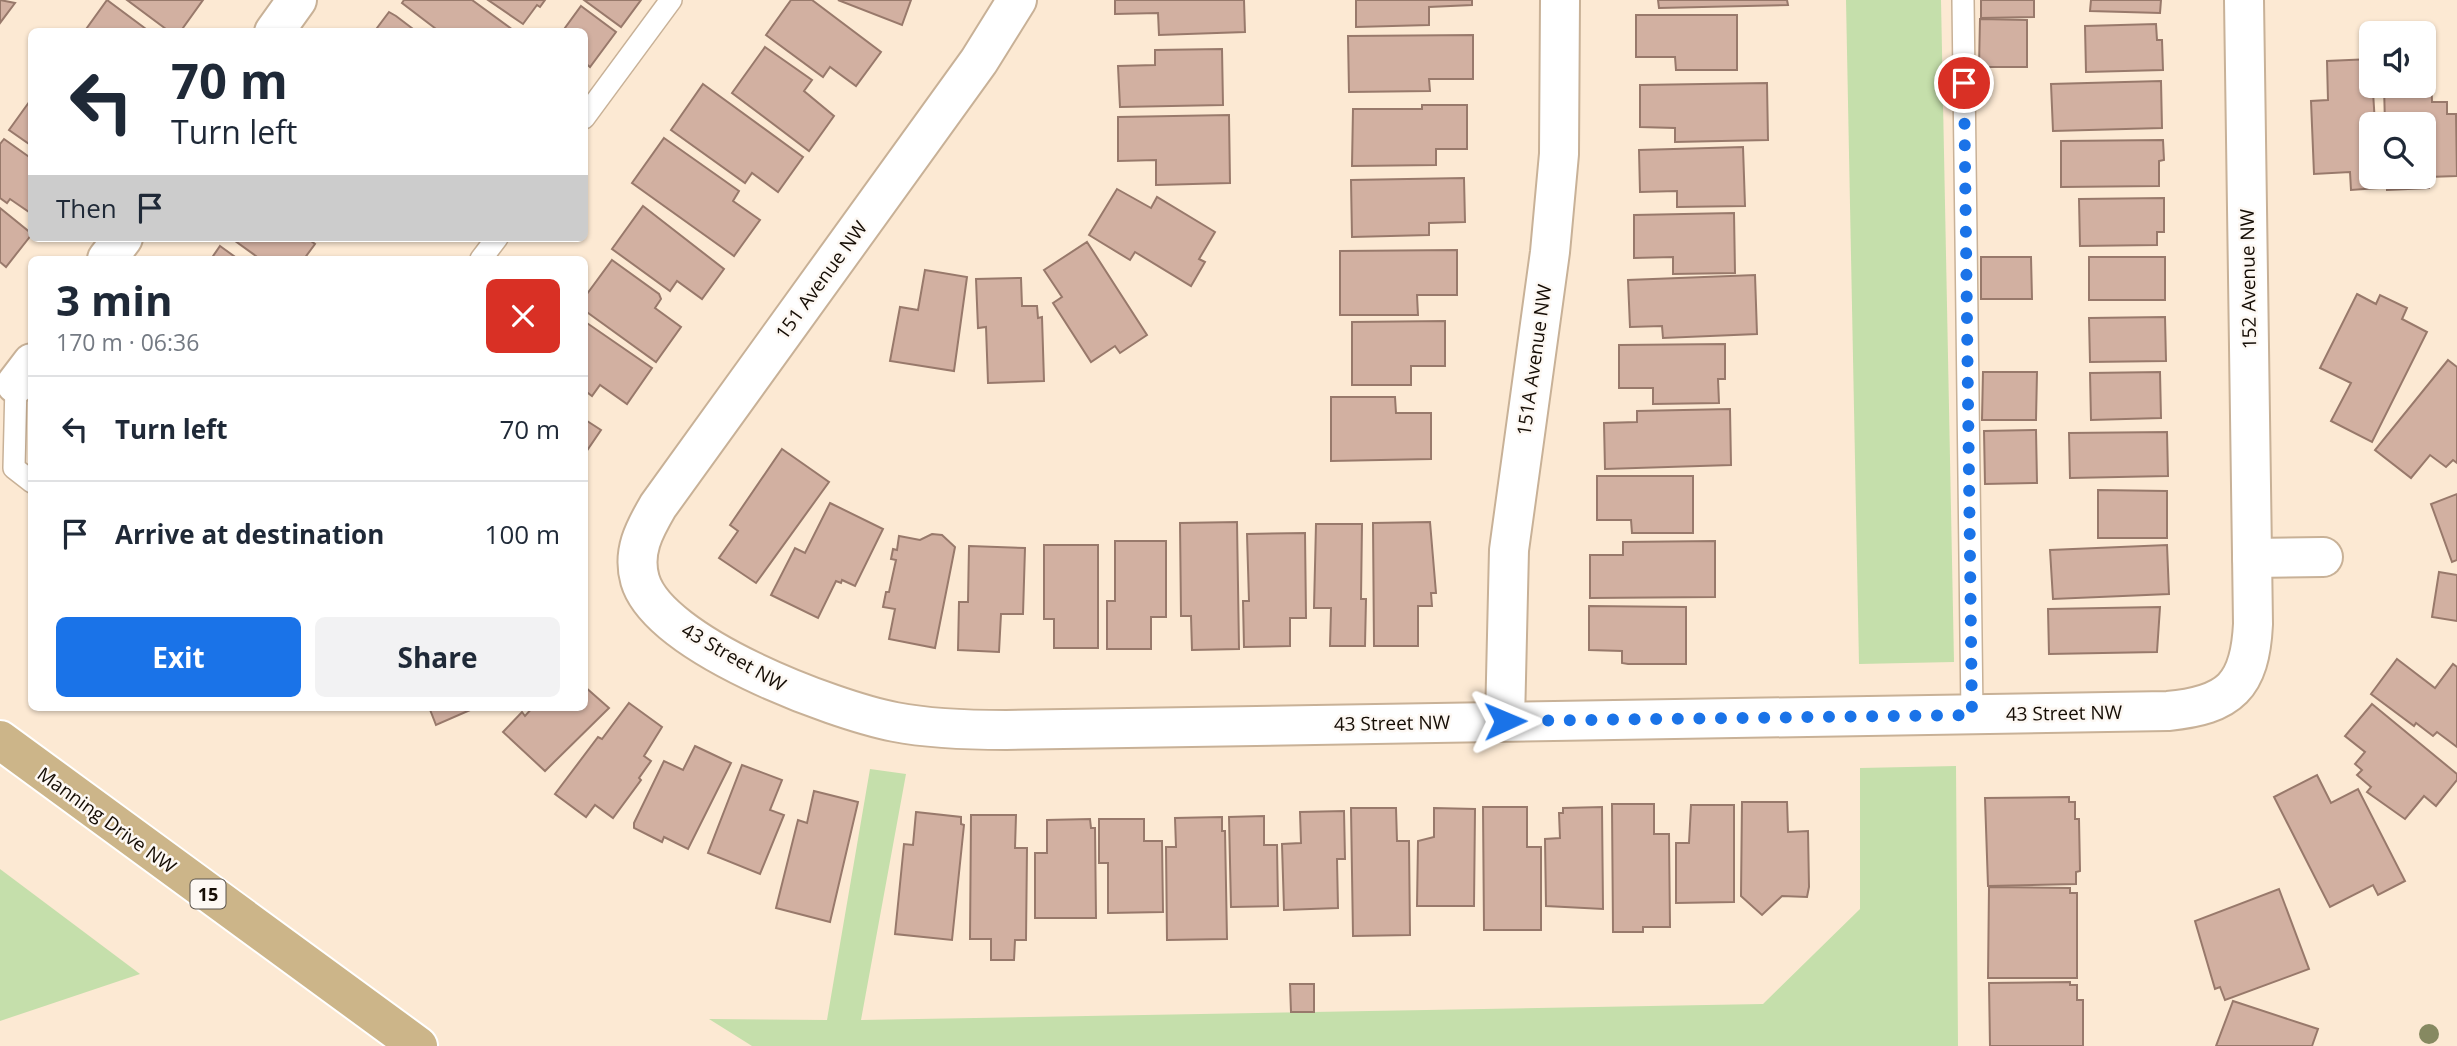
<!DOCTYPE html>
<html lang="en">
<head>
<meta charset="utf-8">
<style>
  body { margin:0; font-family:"Open Sans",sans-serif; background:#f2f2f3; color:#1f2937; height:100vh; display:flex; flex-direction:column; font-size:26px; white-space:nowrap }
  * { box-sizing:border-box; margin:0 }
  p { font-size:23px; color:#747a83 }
  .icon { flex:none; width:38px; height:38px; fill:none; stroke:currentColor; stroke-width:2; stroke-linecap:round; stroke-linejoin:round }
  .map { position:relative; flex:1; overflow:hidden }
  .panel { position:absolute; left:28px; top:256px; width:560px; height:455px; display:flex; flex-direction:column; background:#fff; border-radius:10px; box-shadow:0 2px 5px #0004 }
  .panel>* { flex:none }
  .hud { position:absolute; left:28px; top:28px; width:560px; height:214px; border-radius:10px; box-shadow:0 2px 5px #0004; background:#fff; color:#1f2937; overflow:hidden }
  .controls { position:absolute; left:2359px; top:21px; display:grid; gap:14px }
  .controls a { display:grid; place-items:center; width:77px; height:77px; border-radius:10px; background:#fff; box-shadow:0 2px 5px #0004; font-size:35px }
  .pin { position:absolute; display:grid; place-items:center; width:60px; height:60px; color:#fff; margin:-30px; border:4px solid #fff; border-radius:50%; box-shadow:0 2px 7px #0007 }
  .me { position:absolute; width:77px; margin:-38px; rotate:89deg; stroke-linejoin:round; filter:drop-shadow(0 0 5px #0008) }
  .turn { display:flex; align-items:center; gap:24px; height:147px; padding:0 28px; font-size:32px }
  .turn .icon { width:91px; height:91px; stroke-width:2.5 }
  .turn b { display:block; font-size:49px; line-height:60px }
  .then { display:flex; align-items:center; height:66px; padding:0 28px; background:#0003; gap:14px; font-size:26px }
  .round { display:grid; place-items:center; flex:none; width:74px; height:74px; border-radius:10px; background:#f2f2f3 }
  .headline { display:flex; align-items:center; justify-content:space-between; height:119px; padding:0 28px }
  h1 { font-size:42px; font-weight:700; line-height:52px }
  .button { display:flex; gap:14px; margin-top:auto; padding:14px 28px }
  .button a { flex:1; height:80px; border-radius:10px; background:#1a73e8; color:#fff; font-size:28px; font-weight:700; line-height:80px; text-align:center }
  .button a+a { background:#f2f2f3; color:#1f2937 }
  ul { padding:0; list-style:none }
  li { display:flex; align-items:center; gap:21px; height:105px; padding:0 28px; border-top:2px solid #e0e1e3 }
  li div { flex:1 }
  li b { display:block; font-size:26px }
  li em { font-style:normal }
  .map>svg:first-child { display:block }
  .green { fill:#c5dfab }
  .building { fill:#d2b0a1; stroke:#98796b; stroke-width:2 }
  .lines { fill:none; stroke-linecap:round; stroke-linejoin:round }
  .lane-casing { stroke:#c8b197; stroke-width:24 }
  .street-casing { stroke:#c8b197; stroke-width:42 }
  .primary-casing { stroke:#fff; stroke-width:42 }
  .lane { stroke:#fff; stroke-width:21 }
  .street { stroke:#fff; stroke-width:38 }
  .primary { stroke:#ccb589; stroke-width:38 }
  .tree { fill:#868961 }
  .route { stroke:#1a73e8; stroke-width:12; stroke-dasharray:0 21.6 }
  .labels { text-anchor:middle; dominant-baseline:central; stroke-width:5; stroke-linejoin:round; paint-order:stroke }
  .shield { fill:#fdf8f3; stroke:#5b544c; stroke-width:2 }
  .shield-label { font-size:18px; font-weight:bold; fill:#150d05 }
  .street-label { font-size:19px; fill:#150d05; stroke:#fdf8f3 }
</style>
</head>
<body>
<div class="map">
<svg width="2457" height="1046" viewBox="0 0 2457 1046">
  <rect width="100%" height="100%" fill="#fce9d3"/>
  <g class="green">
    <polygon points="1846,0 1941,0 1954,662 1859,664"/>
    <polygon points="1956,766 1958,1046 752,1046 709,1019 827,1020 870,769 906,774 861,1020 1763,1004 1860,909 1860,768"/>
    <polygon points="0,869 140,974 0,1021"/>
  </g>
  <g class="building">
    <polygon points="0,0 15,3 0,23"/>
    <polygon points="107,0 150,32 84,32"/>
    <polygon points="127,0 203,0 180,32 170,32"/>
    <polygon points="404,0 472,0 513,30 440,32 402,3"/>
    <polygon points="488,0 545,0 540,7 537,5 523,24"/>
    <polygon points="584,0 641,0 621,27"/>
    <polygon points="791,0 812,0 881,52 856,86 830,67 823,77 766,35"/>
    <polygon points="838,0 911,0 902,25"/>
    <polygon points="1115,0 1244,0 1245,32 1159,35 1158,13 1115,14"/>
    <polygon points="1356,0 1472,0 1472,5 1429,7 1429,25 1356,27"/>
    <polygon points="1658,0 1787,0 1788,5 1659,8"/>
    <polygon points="1981,0 2034,0 2034,17 1981,18"/>
    <polygon points="2091,0 2161,0 2160,13 2090,11"/>
    <polygon points="581,6 616,32 590,67 584,62 584,32 562,32"/>
    <polygon points="389,12 396,16 417,32 374,32"/>
    <polygon points="1636,15 1737,15 1737,70 1676,70 1675,57 1636,57"/>
    <polygon points="1980,19 2027,20 2027,67 1979,67"/>
    <polygon points="2156,24 2157,40 2162,40 2163,70 2086,72 2085,26"/>
    <polygon points="1473,35 1473,79 1429,79 1430,91 1349,92 1348,36"/>
    <polygon points="765,47 812,80 804,91 834,116 809,151 732,93"/>
    <polygon points="1222,49 1223,105 1120,107 1118,66 1155,65 1155,50"/>
    <polygon points="2371,59 2375,124 2371,124 2371,177 2377,177 2378,188 2351,190 2350,172 2314,174 2311,101 2328,100 2327,61"/>
    <polygon points="2424,69 2431,69 2432,102 2447,102 2447,114 2456,114 2457,176 2428,177 2429,188 2387,190 2387,177 2424,177 2424,124 2385,124 2384,86 2424,86"/>
    <polygon points="2161,81 2162,128 2053,131 2051,84"/>
    <polygon points="1767,83 1768,140 1675,142 1675,128 1640,127 1640,85"/>
    <polygon points="703,84 803,157 778,192 752,173 745,183 671,130"/>
    <polygon points="32,98 32,146 9,130"/>
    <polygon points="1422,105 1467,105 1467,149 1436,149 1436,165 1352,166 1353,109 1422,109"/>
    <polygon points="1229,115 1230,183 1156,185 1156,160 1118,161 1118,117"/>
    <polygon points="664,138 739,191 733,201 760,220 734,256 632,183"/>
    <polygon points="4,139 32,159 32,214 10,199 7,203 0,198 0,144"/>
    <polygon points="2163,140 2164,160 2159,161 2159,186 2061,187 2061,141"/>
    <polygon points="1743,147 1745,206 1677,207 1677,191 1640,192 1639,150"/>
    <polygon points="1464,178 1465,222 1429,223 1429,235 1352,237 1351,180"/>
    <polygon points="1117,189 1151,208 1157,197 1215,232 1199,259 1205,262 1191,286 1135,252 1130,260 1089,235"/>
    <polygon points="2164,198 2164,232 2157,232 2157,245 2080,246 2079,199"/>
    <polygon points="643,206 724,269 702,299 677,281 670,291 612,249"/>
    <polygon points="0,208 32,234 6,267 0,262"/>
    <polygon points="1734,213 1735,273 1673,274 1673,257 1634,258 1634,215"/>
    <polygon points="231,238 307,238 315,244 304,259 260,259"/>
    <polygon points="1087,242 1147,335 1120,353 1115,346 1091,362 1053,303 1062,297 1044,270"/>
    <polygon points="220,246 238,259 211,259"/>
    <polygon points="1457,250 1457,295 1417,295 1418,315 1340,315 1340,251"/>
    <polygon points="1981,257 2031,257 2032,299 1981,299"/>
    <rect x="2089" y="257" width="76" height="43"/>
    <polygon points="612,260 659,294 661,299 655,308 681,327 656,362 584,310 584,298"/>
    <polygon points="925,270 967,277 954,371 890,361 900,307 918,310"/>
    <polygon points="1755,275 1757,334 1663,338 1662,326 1630,327 1628,280"/>
    <polygon points="1021,278 1022,306 1037,306 1038,318 1042,317 1044,381 988,383 986,327 978,328 976,279"/>
    <polygon points="2357,294 2376,304 2380,295 2407,308 2402,319 2427,332 2372,442 2331,421 2351,383 2320,368"/>
    <polygon points="2165,317 2166,361 2090,362 2089,318"/>
    <polygon points="584,321 652,368 627,404 600,385 592,396 584,390"/>
    <polygon points="1445,321 1445,366 1411,366 1411,385 1352,385 1352,322"/>
    <polygon points="1725,344 1725,379 1718,379 1719,403 1653,404 1653,388 1619,388 1619,345"/>
    <polygon points="2448,360 2457,367 2457,463 2453,460 2446,467 2430,455 2411,478 2375,450"/>
    <polygon points="1983,372 2037,372 2036,420 1982,420"/>
    <polygon points="2160,372 2161,418 2091,420 2090,373"/>
    <polygon points="1331,397 1395,397 1396,413 1431,413 1431,459 1331,461"/>
    <polygon points="1730,409 1731,465 1605,469 1604,423 1637,422 1637,411"/>
    <polygon points="584,419 601,430 584,455"/>
    <polygon points="2036,430 2037,483 1985,484 1984,431"/>
    <polygon points="2167,432 2168,476 2070,478 2069,433"/>
    <polygon points="782,449 829,482 756,583 719,558 738,531 730,525"/>
    <polygon points="1597,476 1693,476 1693,533 1632,533 1631,520 1597,520"/>
    <polygon points="2098,490 2167,491 2167,538 2098,538"/>
    <polygon points="2457,494 2457,560 2452,562 2431,504"/>
    <polygon points="830,503 883,529 855,586 842,580 841,583 836,581 818,618 771,595 795,548 805,553"/>
    <polygon points="1237,522 1239,649 1192,650 1191,616 1181,616 1180,523"/>
    <polygon points="1430,522 1436,593 1431,593 1432,606 1418,606 1418,646 1374,646 1373,523"/>
    <polygon points="1316,524 1362,524 1361,599 1366,599 1365,646 1330,646 1331,608 1314,608"/>
    <polygon points="1305,533 1306,618 1290,618 1290,646 1244,647 1243,601 1249,601 1247,534"/>
    <polygon points="932,534 942,535 955,547 935,648 889,639 895,609 883,607 886,592 889,592 896,560 891,559 893,549 897,550 899,536 920,540"/>
    <polygon points="1115,541 1166,541 1166,617 1151,617 1151,649 1107,649 1107,601 1115,601"/>
    <polygon points="1715,541 1715,597 1590,598 1590,555 1623,555 1623,542"/>
    <polygon points="1044,545 1098,545 1098,648 1054,648 1054,619 1044,619"/>
    <polygon points="2167,545 2169,594 2053,599 2050,550"/>
    <polygon points="969,546 1025,548 1023,614 1001,614 999,652 958,650 959,602 968,602"/>
    <polygon points="2439,572 2457,575 2457,621 2432,617"/>
    <polygon points="1589,606 1686,607 1686,664 1628,664 1622,663 1622,651 1589,650"/>
    <polygon points="2160,607 2157,652 2049,654 2048,609"/>
    <polygon points="2397,659 2435,688 2453,664 2457,667 2457,747 2437,732 2433,736 2416,723 2414,726 2371,694"/>
    <polygon points="584,686 609,708 545,771 503,732 522,712 525,716 533,707 584,707"/>
    <polygon points="629,703 662,727 644,756 651,761 639,778 641,780 613,818 595,805 586,817 555,794 598,737 602,739"/>
    <polygon points="2372,704 2457,774 2457,780 2436,806 2424,796 2405,819 2367,792 2371,787 2357,775 2362,770 2355,764 2365,752 2345,736"/>
    <polygon points="429,707 477,707 436,725"/>
    <polygon points="695,746 731,763 688,849 664,837 662,842 634,828 634,823 664,761 683,770"/>
    <polygon points="742,765 782,780 770,810 784,815 760,874 708,853"/>
    <polygon points="2317,775 2331,803 2358,789 2405,881 2378,895 2373,885 2330,907 2274,797"/>
    <polygon points="814,791 858,802 830,922 776,908 798,820 807,823"/>
    <polygon points="2069,797 2069,802 2075,802 2075,819 2079,819 2080,871 2076,872 2076,884 1988,886 1985,798"/>
    <polygon points="1742,802 1787,802 1788,832 1808,831 1809,887 1807,897 1782,896 1762,915 1741,896"/>
    <polygon points="1612,804 1654,804 1654,834 1669,834 1670,927 1643,927 1643,932 1613,932"/>
    <polygon points="1691,805 1734,805 1734,902 1676,903 1676,843 1689,843"/>
    <polygon points="1483,807 1527,807 1527,847 1541,847 1541,930 1484,930"/>
    <polygon points="1602,807 1603,909 1546,906 1545,839 1560,838 1559,813 1563,813 1563,808"/>
    <polygon points="1351,808 1396,808 1397,841 1409,841 1410,935 1353,936"/>
    <polygon points="1434,808 1475,809 1474,906 1417,906 1418,841 1434,837"/>
    <polygon points="1344,811 1345,859 1337,859 1338,908 1284,910 1282,844 1301,843 1300,812"/>
    <polygon points="916,812 961,817 961,824 964,825 952,940 895,934 904,844 913,845"/>
    <polygon points="971,815 1016,815 1015,848 1027,848 1026,940 1015,940 1014,960 991,960 991,939 970,939"/>
    <polygon points="1264,816 1264,845 1277,845 1278,906 1231,907 1229,817"/>
    <polygon points="1222,817 1222,831 1225,831 1227,939 1167,940 1166,847 1176,847 1175,818"/>
    <polygon points="1090,819 1091,828 1095,828 1096,918 1035,918 1035,853 1047,853 1047,820"/>
    <polygon points="1099,819 1144,819 1144,841 1162,841 1163,912 1108,913 1108,863 1099,863"/>
    <polygon points="1989,887 2070,888 2070,893 2077,893 2077,978 1988,978"/>
    <polygon points="2279,889 2309,969 2225,1000 2220,987 2215,989 2195,921"/>
    <polygon points="2070,982 2070,985 2077,985 2077,1000 2083,1000 2083,1046 1990,1046 1989,983"/>
    <polygon points="1290,984 1314,984 1314,1012 1291,1012"/>
    <polygon points="2233,1001 2318,1029 2312,1046 2216,1046"/>
  </g>
  <g class="lines">
    <defs>
      <g id="lane">
        <polyline points="1963,0 1972,715"/>
        <polyline points="584,118 671,0"/>
        <polyline points="481,259 497,238"/>
        <polyline points="9,385 16,384 14,468 32,482"/>
      </g>
      <g id="street">
        <path d="M1017 0 979 61 658 506C644 530 632 552 640 580 659 645 833 710 895 722 931 729 969 730 1006 730L2168 711C2230 705 2250 686 2253 624L2244 0"/>
        <polyline points="274,32 297,0"/>
        <polyline points="107,259 123,238"/>
        <polyline points="16,384 32,363"/>
        <polyline points="2252,558 2323,557"/>
        <polyline points="1505,721 1509,550 1550,252 1559,154 1560,0"/>
      </g>
      <polyline id="primary" points="0,740 418,1046"/>
    </defs>
    <use href="#lane" class="lane-casing"/>
    <use href="#street" class="street-casing"/>
    <use href="#primary" class="primary-casing"/>
    <use href="#lane" class="lane"/>
    <use href="#street" class="street"/>
    <use href="#primary" class="primary"/>
  </g>
  <circle class="tree" cx="2429" cy="1034" r="10"/>
  <g class="lines">
    <polyline class="route" points="1505,721 1972,715 1964,83"/>
  </g>
  <g class="labels">
    <rect class="shield" x="190.5" y="879.5" width="35" height="29" rx="5"/>
    <g class="shield-label">
      <text x="208" y="894">15</text>
    </g>
    <g class="street-label">
      <text transform="translate(2248 279) rotate(-91)">152 Avenue NW</text>
      <text transform="translate(821 280) rotate(-54)">151 Avenue NW</text>
      <text transform="translate(1534 360) rotate(-82)">151A Avenue NW</text>
      <text transform="translate(734 657) rotate(30)">43 Street NW</text>
      <text transform="translate(2064 713) rotate(-1)">43 Street NW</text>
      <text transform="translate(1392 723) rotate(-1)">43 Street NW</text>
      <text transform="translate(107 820) rotate(36)">Manning Drive NW</text>
    </g>
  </g>
</svg>
<div class="controls">
<a><svg class="icon" aria-label="sound" viewBox="0 0 24 24"><path d="M4 9h4l5-4v14l-5-4H4zM17 9q2 3 0 6"/></svg></a>
<a><svg class="icon" aria-label="search" viewBox="0 0 24 24"><circle cx="10" cy="10" r="6"/><path d="M15 15l6 6"/></svg></a>
</div>
<div class="pin" style="left:1964px;top:83px;background:#d93025"><svg class="icon" aria-label="arrive" viewBox="0 0 24 24"><path d="M6 21V4h12l-3 4 3 4H6"/></svg></div>
<svg class="me" style="left:1505px;top:721px" viewBox="-20 -20 40 40"><path d="M0-17L14 15 0 8-14 15z" fill="#1a73e8" stroke="#fff" stroke-width="4"/></svg>
<div class="hud">
<div class="turn"><svg class="icon" aria-label="left" viewBox="0 0 24 24"><path d="M17 20v-9H6M10 6l-5 5 5 5"/></svg><div><b>70 m</b>Turn left</div></div>
<div class="then">Then<svg class="icon" aria-label="arrive" viewBox="0 0 24 24"><path d="M6 21V4h12l-3 4 3 4H6"/></svg></div>
</div>
<section class="panel">
<div class="headline"><div><h1>3 min</h1><p>170 m · 06:36</p></div><a class="round" style="background:#d93025;color:#fff"><svg class="icon" aria-label="close" viewBox="0 0 24 24"><path d="M6 6l12 12M18 6L6 18"/></svg></a></div>
<ul>
<li><svg class="icon" aria-label="left" viewBox="0 0 24 24"><path d="M17 20v-9H6M10 6l-5 5 5 5"/></svg><div><b>Turn left</b></div><em>70 m</em></li>
<li><svg class="icon" aria-label="arrive" viewBox="0 0 24 24"><path d="M6 21V4h12l-3 4 3 4H6"/></svg><div><b>Arrive at destination</b></div><em>100 m</em></li>
</ul>
<div class="button"><a>Exit</a><a>Share</a></div>
</section>
</div>
</body>
</html>
